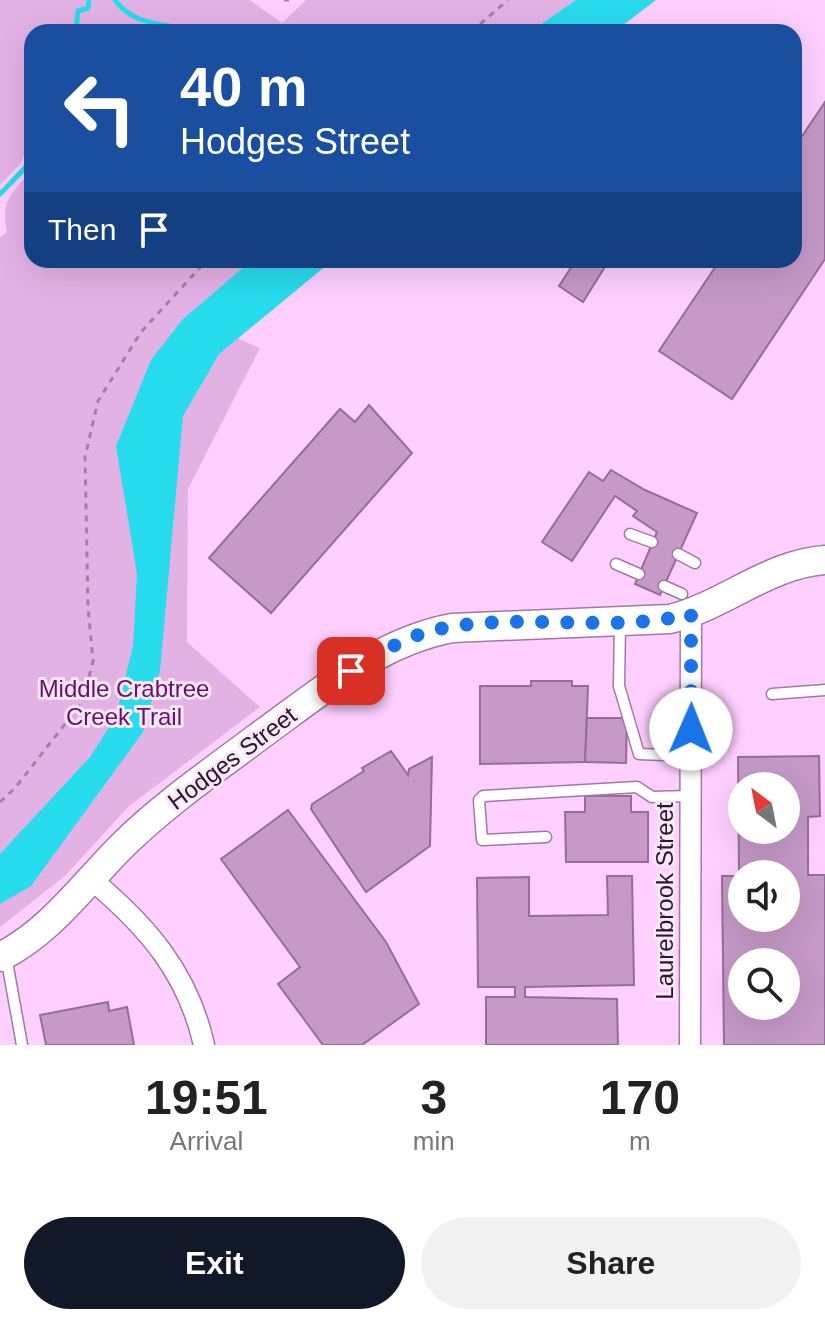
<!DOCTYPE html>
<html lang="en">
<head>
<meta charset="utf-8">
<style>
  body { margin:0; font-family:Arial,sans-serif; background:#f2f2f2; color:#222; height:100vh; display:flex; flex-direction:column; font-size:30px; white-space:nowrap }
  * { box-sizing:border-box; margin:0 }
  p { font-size:26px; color:#767676 }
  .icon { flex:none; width:44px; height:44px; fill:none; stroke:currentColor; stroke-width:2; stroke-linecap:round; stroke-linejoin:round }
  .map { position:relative; height:1045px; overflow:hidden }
  .panel { display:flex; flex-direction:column; background:#fff; flex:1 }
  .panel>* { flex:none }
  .top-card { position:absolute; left:24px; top:24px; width:778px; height:244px; border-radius:24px; box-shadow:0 8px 32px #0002; background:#1a4fa0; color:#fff; overflow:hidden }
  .needle { width:52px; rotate:328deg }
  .controls { position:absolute; left:728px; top:772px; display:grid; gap:16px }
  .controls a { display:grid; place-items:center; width:72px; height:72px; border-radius:50%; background:#fff; box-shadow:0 8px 32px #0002; font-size:40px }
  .pin { position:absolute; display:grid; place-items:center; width:68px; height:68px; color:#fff; margin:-34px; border-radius:16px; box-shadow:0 4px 12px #0006 }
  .me { position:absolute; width:88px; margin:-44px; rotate:1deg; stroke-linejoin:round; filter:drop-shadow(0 0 6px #0008) }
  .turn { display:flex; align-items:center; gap:28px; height:168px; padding:0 24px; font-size:36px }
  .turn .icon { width:104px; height:104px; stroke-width:2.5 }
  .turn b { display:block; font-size:56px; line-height:68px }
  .then { display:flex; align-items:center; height:76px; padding:0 24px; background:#0003; gap:16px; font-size:30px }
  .eta { display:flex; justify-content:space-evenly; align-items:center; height:136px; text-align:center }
  .eta b { font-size:48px; font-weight:600; line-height:56px }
  .action { display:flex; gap:16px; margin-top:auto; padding:16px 24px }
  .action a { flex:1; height:92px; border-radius:48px; background:#111827; color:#fff; font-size:32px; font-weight:600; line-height:92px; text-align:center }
  .action a+a { background:#f2f2f2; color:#222 }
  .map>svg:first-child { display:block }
  .green { fill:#e3b2e5 }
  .water { fill:#27dced }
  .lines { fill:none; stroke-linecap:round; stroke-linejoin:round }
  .stream { stroke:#27dced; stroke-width:5 }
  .building { fill:#c699c7; stroke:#976d98; stroke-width:2; fill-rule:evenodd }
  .lane-casing { stroke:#a378a4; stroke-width:13 }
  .street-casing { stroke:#a378a4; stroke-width:23 }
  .secondary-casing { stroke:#a378a4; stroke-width:31 }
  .path { stroke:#a381a4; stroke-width:3; stroke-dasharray:6 6; stroke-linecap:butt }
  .lane { stroke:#fff; stroke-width:10 }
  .street { stroke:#fff; stroke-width:20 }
  .secondary { stroke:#fff; stroke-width:28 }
  .route { stroke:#1a73e8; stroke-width:14; stroke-dasharray:0 25.2 }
  .labels { text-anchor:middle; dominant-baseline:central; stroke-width:6; stroke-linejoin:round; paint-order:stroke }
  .park-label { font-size:24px; fill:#6a0e70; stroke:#fae7fa }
  .street-label { font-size:24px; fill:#281829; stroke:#fae7fa }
</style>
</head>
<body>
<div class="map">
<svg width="825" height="1045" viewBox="0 0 825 1045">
  <rect width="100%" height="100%" fill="#fecfff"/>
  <g class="green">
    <polygon points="0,0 250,0 282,23 306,0 618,0 588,32 32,32 32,133 21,163 0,185"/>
    <path d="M32 171V260H298L213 328 260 348 188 489 187 642 260 707 128 807 65 876 0 927V238L7 232C0 200 13 191 32 171Z"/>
  </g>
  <g class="water">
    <polygon points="576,0 656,0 614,32 530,32"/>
    <polygon points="252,260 333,260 219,354 183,416 160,671 143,732 31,886 0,904 0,854 90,757 116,716 133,646 137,574 116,446 151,360 182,320"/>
  </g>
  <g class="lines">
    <g class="stream">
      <path d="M115 0C135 28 168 22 194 32"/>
      <polyline points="76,32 78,11 88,8 89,0"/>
      <polyline points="0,194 25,168 32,155"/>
    </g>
  </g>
  <g class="building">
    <polygon points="825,102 825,259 732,399 659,351 720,260 794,260 794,148"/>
    <polygon points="576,260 608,262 583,302 559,286"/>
    <polygon points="369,405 412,453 271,613 209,558 340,409 355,422"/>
    <polygon points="611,470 645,490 697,513 660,595 635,584 657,532 633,516 637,511 615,496 572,561 542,542 589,472 603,481"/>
    <polygon points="531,681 572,681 572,686 588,686 585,762 480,764 480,686 531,686"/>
    <polygon points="587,718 627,718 626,763 585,762"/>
    <polygon points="391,751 408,775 409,769 432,757 430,846 366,892 311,809 312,804 364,771 362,768"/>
    <path d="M819 756 820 816 808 817V875H825V1045H724L722 876H739L738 757ZM742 786H786V830H742ZM742 874H786V918H742ZM742 962H786V1006H742Z"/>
    <polygon points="585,796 631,796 631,812 648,812 648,862 566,862 565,812 585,812"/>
    <polygon points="288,810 386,942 419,1004 362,1045 323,1045 278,984 300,967 221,859"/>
    <polygon points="607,876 632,876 634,985 525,987 525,997 617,999 618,1045 486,1045 486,997 515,997 515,987 478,987 477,878 529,877 529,916 608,915"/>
    <polygon points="108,1002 109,1011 127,1007 134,1045 46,1045 40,1015"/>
  </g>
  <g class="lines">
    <defs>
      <g id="lane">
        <polyline points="630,534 652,542"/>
        <polyline points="678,554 695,563"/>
        <polyline points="616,564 639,574"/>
        <polyline points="664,586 682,594"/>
        <polyline points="620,622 619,686 639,754 690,756"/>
        <polyline points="772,694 825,690"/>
        <polyline points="546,837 482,840 479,800 483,796 637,787 652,797 690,796"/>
        <polyline points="6,956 22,1045"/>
      </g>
      <g id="street">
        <path d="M92 880C147 926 188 973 204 1045"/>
        <polyline points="690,1045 691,614"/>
      </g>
      <path id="secondary" d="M0 957C52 931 84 883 125 843 166 803 213 771 258 737 319 693 378 642 452 628L670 619C724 606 768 564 825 560"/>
    </defs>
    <use href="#lane" class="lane-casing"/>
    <use href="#street" class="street-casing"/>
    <use href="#secondary" class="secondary-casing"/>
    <g class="path">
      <polyline points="284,0 289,0"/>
      <polyline points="471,32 508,0"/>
      <polyline points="0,802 15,788 83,701 93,661 88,607 85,457 98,401 141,332 207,260"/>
    </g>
    <use href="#lane" class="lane"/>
    <use href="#street" class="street"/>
    <use href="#secondary" class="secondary"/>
  </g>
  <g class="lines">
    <path class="route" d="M351 671C375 656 400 640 427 632 513 609 606 635 691 614V729"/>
  </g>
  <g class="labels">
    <g class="park-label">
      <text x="124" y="688">Middle Crabtree<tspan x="124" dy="28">Creek Trail</tspan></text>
    </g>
    <g class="street-label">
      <text transform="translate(232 758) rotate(-37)">Hodges Street</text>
      <text transform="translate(664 901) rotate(-90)">Laurelbrook Street</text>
    </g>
  </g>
</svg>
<div class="controls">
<a><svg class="needle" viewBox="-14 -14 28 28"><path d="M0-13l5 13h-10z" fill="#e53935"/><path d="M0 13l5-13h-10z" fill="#767676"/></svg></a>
<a><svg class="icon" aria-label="sound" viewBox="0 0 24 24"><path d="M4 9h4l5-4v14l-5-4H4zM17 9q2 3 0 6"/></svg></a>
<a><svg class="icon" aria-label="search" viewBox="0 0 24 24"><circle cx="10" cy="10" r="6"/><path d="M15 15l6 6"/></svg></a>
</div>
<div class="pin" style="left:351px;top:671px;background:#d93025"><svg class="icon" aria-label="arrive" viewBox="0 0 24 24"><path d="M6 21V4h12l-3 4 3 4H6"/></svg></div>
<svg class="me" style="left:691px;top:729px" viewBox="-20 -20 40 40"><circle r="19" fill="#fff"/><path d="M0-13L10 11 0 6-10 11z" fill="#1a73e8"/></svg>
<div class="top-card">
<div class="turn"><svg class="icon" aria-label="left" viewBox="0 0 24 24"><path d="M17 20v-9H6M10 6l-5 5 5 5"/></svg><div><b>40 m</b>Hodges Street</div></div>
<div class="then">Then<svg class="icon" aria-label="arrive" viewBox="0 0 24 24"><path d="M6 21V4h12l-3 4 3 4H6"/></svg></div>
</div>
</div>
<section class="panel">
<div class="eta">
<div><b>19:51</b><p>Arrival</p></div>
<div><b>3</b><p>min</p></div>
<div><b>170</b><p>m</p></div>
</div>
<div class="action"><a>Exit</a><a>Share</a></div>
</section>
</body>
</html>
